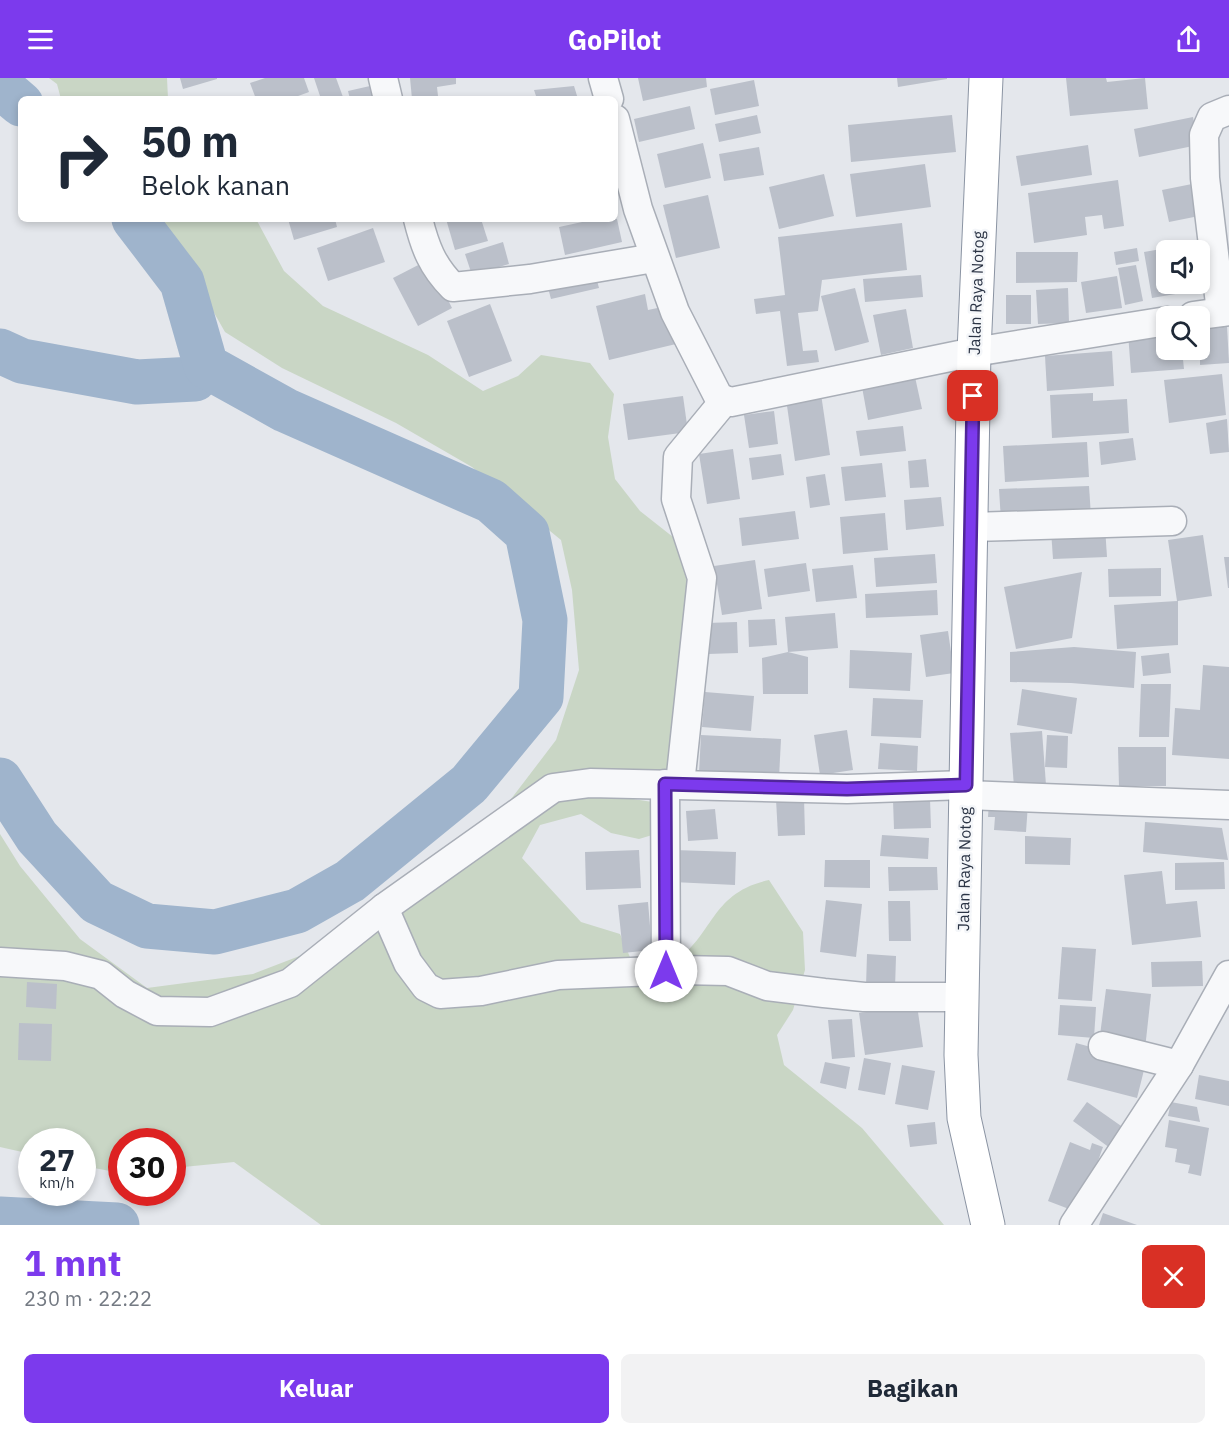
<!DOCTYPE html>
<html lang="id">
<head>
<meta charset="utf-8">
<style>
  body { margin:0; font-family:"IBM Plex Sans",sans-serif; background:#f2f2f3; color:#1f2937; height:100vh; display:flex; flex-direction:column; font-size:22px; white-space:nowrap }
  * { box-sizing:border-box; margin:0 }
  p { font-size:20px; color:#747a83 }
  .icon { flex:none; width:33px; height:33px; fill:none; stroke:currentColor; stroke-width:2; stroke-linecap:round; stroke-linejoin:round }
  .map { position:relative; height:1147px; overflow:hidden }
  .details { display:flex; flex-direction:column; background:#fff; flex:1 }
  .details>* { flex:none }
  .top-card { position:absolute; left:18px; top:18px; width:600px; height:126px; border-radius:9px; box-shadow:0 3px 9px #0003; background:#fff; color:#1f2937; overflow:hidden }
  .buttons { position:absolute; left:1156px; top:162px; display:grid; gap:12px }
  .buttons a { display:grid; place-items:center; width:54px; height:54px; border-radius:9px; background:#fff; box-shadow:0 3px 9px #0003; font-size:30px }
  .speed { position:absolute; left:18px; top:1050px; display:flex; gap:12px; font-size:30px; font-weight:700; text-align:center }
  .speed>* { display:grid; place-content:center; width:78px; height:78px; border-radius:50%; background:#fff; box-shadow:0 3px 9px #0003; line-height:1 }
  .speed small { font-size:15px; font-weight:400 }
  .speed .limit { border:9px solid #d22; background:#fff; color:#111 }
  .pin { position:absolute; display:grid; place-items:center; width:51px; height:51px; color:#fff; margin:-26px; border-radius:12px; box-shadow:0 3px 9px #0006 }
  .me { position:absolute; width:66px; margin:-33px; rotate:0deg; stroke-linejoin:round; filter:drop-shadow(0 0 4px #0008) }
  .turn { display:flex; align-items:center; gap:21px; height:126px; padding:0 24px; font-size:27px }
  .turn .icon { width:78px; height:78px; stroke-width:2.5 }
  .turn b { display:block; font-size:42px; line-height:51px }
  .round { display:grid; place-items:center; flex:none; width:63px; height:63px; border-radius:9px; background:#f2f2f3 }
  .headline { display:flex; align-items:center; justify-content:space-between; height:102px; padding:0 24px }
  h1 { font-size:36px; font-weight:800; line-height:45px; color:#7c3aed }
  .cta { display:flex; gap:12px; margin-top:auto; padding:12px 24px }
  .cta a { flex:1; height:69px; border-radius:9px; background:#7c3aed; color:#fff; font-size:24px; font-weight:800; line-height:69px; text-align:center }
  .cta a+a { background:#f2f2f3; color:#1f2937 }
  header { display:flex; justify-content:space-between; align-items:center; height:78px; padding:0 24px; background:#7c3aed; color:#fff; font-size:27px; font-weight:800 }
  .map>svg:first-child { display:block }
  .green { fill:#c9d6c5 }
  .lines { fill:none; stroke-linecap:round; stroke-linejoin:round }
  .river { stroke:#9fb4cc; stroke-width:45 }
  .building { fill:#bbc0ca }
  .minor-casing { stroke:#a9aeb7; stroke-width:31 }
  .highway-casing { stroke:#8b94a3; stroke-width:35 }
  .minor { stroke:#f7f8fa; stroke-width:28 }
  .highway { stroke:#fff; stroke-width:33 }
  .route-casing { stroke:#51269a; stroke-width:15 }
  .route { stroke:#7c3aed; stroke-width:10 }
  .labels { text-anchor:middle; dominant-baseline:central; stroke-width:5; stroke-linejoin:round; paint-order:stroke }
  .street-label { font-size:16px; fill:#2b3445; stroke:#f4f6f9 }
</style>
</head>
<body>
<header><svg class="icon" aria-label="menu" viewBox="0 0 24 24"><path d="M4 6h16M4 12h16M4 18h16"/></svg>GoPilot<svg class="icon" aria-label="share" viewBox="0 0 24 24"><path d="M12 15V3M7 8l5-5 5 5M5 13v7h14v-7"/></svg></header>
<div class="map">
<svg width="1229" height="1147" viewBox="0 0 1229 1147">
  <rect width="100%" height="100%" fill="#e4e7ec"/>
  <g class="green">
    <polygon points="49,0 167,0 168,21 61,21 57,6"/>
    <path d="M149 141H256L284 193 323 228 428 277 483 313 518 298 541 277 590 285 614 316 608 359 615 401 640 433 673 459 702 500 680 706 589 719H620L672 727V751L639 761 611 755 581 736 540 747 522 780 581 844 620 856 639 900C650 895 663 891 673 885 715 856 710 815 769 802L803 854 805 892 793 932 777 957 784 987 862 1050 944 1147H321L234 1084 173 1090 172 1064H122L121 1095 83 1088 82 1064H32L31 1076 0 1069V756L20 788 80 861 147 910 253 896 336 864 483 758 556 662 579 592 572 512 561 462 472 389 396 345 282 290 225 254 192 196Z"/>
  </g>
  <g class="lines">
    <g class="river">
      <polyline points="0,8 21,26"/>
      <polyline points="0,273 22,283 137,304 195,301 206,288"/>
      <polyline points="0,702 37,759 97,824 147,848 215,854 297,833 350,803 469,706 541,619 545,542 527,455 491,423 285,332 206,288 182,204 134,141"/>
      <polyline points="0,1141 117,1147"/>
    </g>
  </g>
  <g class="building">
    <polygon points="180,0 217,0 217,1 183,11"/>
    <polygon points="265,0 304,0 309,14 290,21 256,21 250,5"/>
    <polygon points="314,0 336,0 343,19 321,21"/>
    <polygon points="410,0 456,0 456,6 437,9 438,18 412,21"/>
    <polygon points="638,0 706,0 707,9 643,23"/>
    <polygon points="897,0 947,0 947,1 898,9"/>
    <polygon points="1066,0 1106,0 1107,4 1145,0 1148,31 1070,38"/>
    <polygon points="754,2 759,28 715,37 710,11"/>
    <polygon points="370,8 372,18 383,16 384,21 350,21 348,13"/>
    <polygon points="574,8 578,21 537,21 534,12"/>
    <polygon points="690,28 695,51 639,64 634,41"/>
    <polygon points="757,37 761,55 719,64 715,46"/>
    <polygon points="952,37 956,74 851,84 848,47"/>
    <polygon points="1193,39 1198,67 1139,79 1134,51"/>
    <polygon points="703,65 711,100 665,110 657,76"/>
    <polygon points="1088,67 1092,97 1021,108 1016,78"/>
    <polygon points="759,69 764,97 724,103 719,76"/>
    <polygon points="925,86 931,129 856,139 850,96"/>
    <polygon points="824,96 834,138 779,151 769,109"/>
    <polygon points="1118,102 1124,148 1104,151 1102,137 1085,139 1087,157 1034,165 1028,115"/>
    <polygon points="1192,106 1199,138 1169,144 1162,112"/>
    <polygon points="708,117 720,170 676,180 663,127"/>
    <polygon points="288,141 335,141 337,149 294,162"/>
    <polygon points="446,141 481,141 488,163 455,172"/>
    <polygon points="596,141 617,141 622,164 565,177 559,149"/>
    <polygon points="902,145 907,192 822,202 818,233 798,235 803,273 817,272 819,284 787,288 780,233 756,236 754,221 785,217 778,159"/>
    <polygon points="373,150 385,184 328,203 317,170"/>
    <polygon points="503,164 509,186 472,197 465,176"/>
    <polygon points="1184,167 1185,172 1167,172 1167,206 1191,206 1193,213 1152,220 1144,174"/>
    <polygon points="1137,170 1139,183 1116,187 1114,174"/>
    <polygon points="1016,174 1078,174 1077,204 1016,205"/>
    <polygon points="428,182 452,230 418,248 393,200"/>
    <polygon points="1136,187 1143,223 1125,227 1118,190"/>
    <polygon points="595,195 599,210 551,221 547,206"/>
    <polygon points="921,197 923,219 865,224 863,201"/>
    <polygon points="1117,198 1122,230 1086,235 1081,204"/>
    <polygon points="855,210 869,264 835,273 821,218"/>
    <polygon points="1068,210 1069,245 1038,246 1036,212"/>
    <polygon points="645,216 648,232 667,228 676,266 609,282 596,228"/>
    <rect x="1006" y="217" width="25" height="29"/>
    <polygon points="490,226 512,283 469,299 447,243"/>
    <polygon points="906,231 913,270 881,277 873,237"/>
    <polygon points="1227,248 1229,285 1200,287 1200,250"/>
    <polygon points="1167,251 1167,272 1182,272 1184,291 1131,295 1128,255"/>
    <polygon points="1112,273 1114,308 1047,313 1045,278"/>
    <polygon points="1222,296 1226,337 1169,345 1164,302"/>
    <polygon points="915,299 922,331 868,342 862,309"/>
    <polygon points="1093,315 1093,323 1127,321 1129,355 1052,360 1050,317"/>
    <polygon points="821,316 830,377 795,383 786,321"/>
    <polygon points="683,318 688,354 628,362 623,326"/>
    <polygon points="774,333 778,366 749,370 744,337"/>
    <polygon points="1227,341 1229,374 1210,376 1206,345"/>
    <polygon points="903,348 906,373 860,378 856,353"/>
    <polygon points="1133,360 1136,382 1101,387 1099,364"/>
    <polygon points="1087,364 1089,399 1005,404 1003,368"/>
    <polygon points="733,371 740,421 707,426 699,376"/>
    <polygon points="781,376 784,397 752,402 749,380"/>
    <polygon points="926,381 929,409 910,410 908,383"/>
    <polygon points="882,385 886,419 845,423 841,389"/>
    <polygon points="825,396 830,427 810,430 806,399"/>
    <polygon points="1089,408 1091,438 1001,442 999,411"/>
    <polygon points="941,419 944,448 906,452 904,422"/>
    <polygon points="795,433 799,461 742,468 739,440"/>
    <polygon points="885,435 888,472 843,476 840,439"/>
    <polygon points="1105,449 1107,479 1053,481 1051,452"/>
    <polygon points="1203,457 1212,518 1178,523 1178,567 1117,571 1114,527 1177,523 1168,462"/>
    <polygon points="935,476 937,505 876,509 874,480"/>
    <polygon points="1224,479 1229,479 1229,510 1228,510"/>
    <polygon points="755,482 762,531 722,537 714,488"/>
    <polygon points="806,485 810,513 768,519 764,491"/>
    <polygon points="853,487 857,520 816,524 812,491"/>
    <polygon points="1161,490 1161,518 1109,519 1108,491"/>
    <polygon points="1082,494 1072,560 1016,571 1004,509"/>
    <polygon points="937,512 938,537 866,540 865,516"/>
    <polygon points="835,535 838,570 788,574 785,539"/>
    <polygon points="775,541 777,567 749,569 748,542"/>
    <polygon points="737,544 738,575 708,576 707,545"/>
    <polygon points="948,553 954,595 926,599 920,557"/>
    <polygon points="1074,569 1136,574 1134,610 1071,605 1010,604 1010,574"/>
    <polygon points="850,572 912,575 910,613 849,610"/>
    <polygon points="788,574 808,579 808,616 763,616 762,580"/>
    <polygon points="1169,575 1171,595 1143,598 1141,578"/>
    <polygon points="1203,587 1229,589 1229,681 1172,677 1175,630 1200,632"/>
    <polygon points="1141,606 1171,606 1169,659 1139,659"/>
    <polygon points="1022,611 1077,620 1072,656 1017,647"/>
    <polygon points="705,614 754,618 751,653 702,649"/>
    <polygon points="873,620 923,622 921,660 871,658"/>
    <polygon points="847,652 853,692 820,697 814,657"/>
    <polygon points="1042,653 1046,707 1014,709 1010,655"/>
    <polygon points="701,657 781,661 779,700 699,695"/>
    <polygon points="1047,657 1068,658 1067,690 1045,689"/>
    <polygon points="880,665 918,668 917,693 878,691"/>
    <polygon points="1118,669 1166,669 1166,708 1119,708"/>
    <polygon points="804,720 805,757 778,758 776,721"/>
    <polygon points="930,721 931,750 894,751 893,722"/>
    <polygon points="989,724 1028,726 1026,754 994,752 995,739 988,739"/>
    <polygon points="715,731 718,761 688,763 686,733"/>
    <polygon points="1145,744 1222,750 1228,782 1143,774"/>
    <polygon points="882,757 929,760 928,781 880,778"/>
    <polygon points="1025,758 1071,760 1070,787 1025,786"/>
    <polygon points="639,772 641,810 586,812 585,774"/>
    <polygon points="674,772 736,774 735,807 673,804"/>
    <polygon points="825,782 870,782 870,810 824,809"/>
    <polygon points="1224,784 1225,811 1175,812 1175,785"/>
    <polygon points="888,789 937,789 938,812 889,813"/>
    <polygon points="1162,793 1166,826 1197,823 1201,859 1132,867 1124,797"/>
    <polygon points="826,822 862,826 856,879 820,874"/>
    <polygon points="888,823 910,823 911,863 889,863"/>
    <polygon points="648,824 652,872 623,875 618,827"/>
    <polygon points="1062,869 1096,871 1092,923 1058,921"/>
    <polygon points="867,876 896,878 895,910 866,909"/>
    <polygon points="1202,883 1203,908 1152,909 1151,884"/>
    <polygon points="27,904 57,906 56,931 26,929"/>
    <polygon points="1106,911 1151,916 1145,971 1099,965"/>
    <polygon points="917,927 923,969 865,977 859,935"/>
    <polygon points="1060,927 1096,929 1094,960 1058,957"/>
    <polygon points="852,941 855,979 832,981 828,942"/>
    <polygon points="19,945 52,946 51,983 18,982"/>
    <polygon points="1076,965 1146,984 1137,1020 1067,1002"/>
    <polygon points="864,980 891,985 885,1017 858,1012"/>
    <polygon points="825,984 850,989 846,1011 820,1005"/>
    <polygon points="902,987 935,993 928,1032 895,1026"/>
    <polygon points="1199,997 1229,1003 1229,1028 1195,1021"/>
    <polygon points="1087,1024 1124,1050 1110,1070 1073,1043"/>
    <polygon points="1171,1024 1197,1029 1200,1044 1168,1038"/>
    <polygon points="1169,1042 1209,1050 1201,1098 1188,1095 1190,1087 1175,1084 1177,1071 1165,1069"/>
    <polygon points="935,1044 937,1066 910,1069 907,1047"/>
    <polygon points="1070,1064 1090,1072 1092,1065 1103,1069 1077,1141 1069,1131 1048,1123"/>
    <polygon points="1103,1135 1137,1147 1099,1147"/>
  </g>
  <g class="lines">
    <defs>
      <g id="minor">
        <polyline points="383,0 388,21"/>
        <polyline points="603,0 609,21"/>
        <polyline points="615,41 638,131 675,234 719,320 731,324 974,274 1167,243"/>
        <path d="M418 141C425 169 432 188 453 209L530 201 654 180"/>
        <polyline points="1221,234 1205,100 1204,57 1212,39 1229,32"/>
        <polyline points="1193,238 1229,233"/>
        <polyline points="972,449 1172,443"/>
        <polyline points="665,706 666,893"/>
        <polyline points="680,706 702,500 676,421 678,379 725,322"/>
        <polyline points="966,717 1229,727"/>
        <polyline points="384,830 408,885 426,909 440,916 481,913 558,897 680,892 728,893 767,908 824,915 864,919 962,919"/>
        <polyline points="0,884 65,888 101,897 125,916 157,933 210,934 290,905 384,830 553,710 590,705 847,711 966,707"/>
        <polyline points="1103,968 1179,987"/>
        <polyline points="1074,1147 1179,987 1229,897"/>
      </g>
      <polyline id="highway" points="986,0 974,274 961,977 964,1040 988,1147"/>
    </defs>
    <use href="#minor" class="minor-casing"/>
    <use href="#highway" class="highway-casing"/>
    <use href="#minor" class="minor"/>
    <use href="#highway" class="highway"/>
  </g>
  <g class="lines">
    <defs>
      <polyline id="route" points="666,893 665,706 847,711 966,707 973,318"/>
    </defs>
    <use href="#route" class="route-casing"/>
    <use href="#route" class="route"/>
  </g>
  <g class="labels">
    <g class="street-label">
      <text transform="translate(976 215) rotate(-88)">Jalan Raya Notog</text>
      <text transform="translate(964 791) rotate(-89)">Jalan Raya Notog</text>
    </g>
  </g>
</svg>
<div class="buttons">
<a><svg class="icon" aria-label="sound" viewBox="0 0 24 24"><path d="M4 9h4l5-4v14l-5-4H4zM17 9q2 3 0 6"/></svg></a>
<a><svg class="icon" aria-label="search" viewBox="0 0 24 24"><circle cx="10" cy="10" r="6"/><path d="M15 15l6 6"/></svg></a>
</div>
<div class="speed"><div>27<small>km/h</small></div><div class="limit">30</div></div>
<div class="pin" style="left:973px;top:318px;background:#d93025"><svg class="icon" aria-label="arrive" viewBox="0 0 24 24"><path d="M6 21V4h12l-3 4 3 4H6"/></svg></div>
<svg class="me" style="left:666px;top:893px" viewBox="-20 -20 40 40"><circle r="19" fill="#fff"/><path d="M0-13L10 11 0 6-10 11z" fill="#7c3aed"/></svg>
<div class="top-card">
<div class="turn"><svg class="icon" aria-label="right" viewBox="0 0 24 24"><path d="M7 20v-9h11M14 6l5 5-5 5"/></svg><div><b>50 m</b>Belok kanan</div></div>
</div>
</div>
<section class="details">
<div class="headline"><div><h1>1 mnt</h1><p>230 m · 22:22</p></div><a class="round" style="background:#d93025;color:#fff"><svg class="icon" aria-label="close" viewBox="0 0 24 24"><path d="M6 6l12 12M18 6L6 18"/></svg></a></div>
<div class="cta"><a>Keluar</a><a>Bagikan</a></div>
</section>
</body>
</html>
